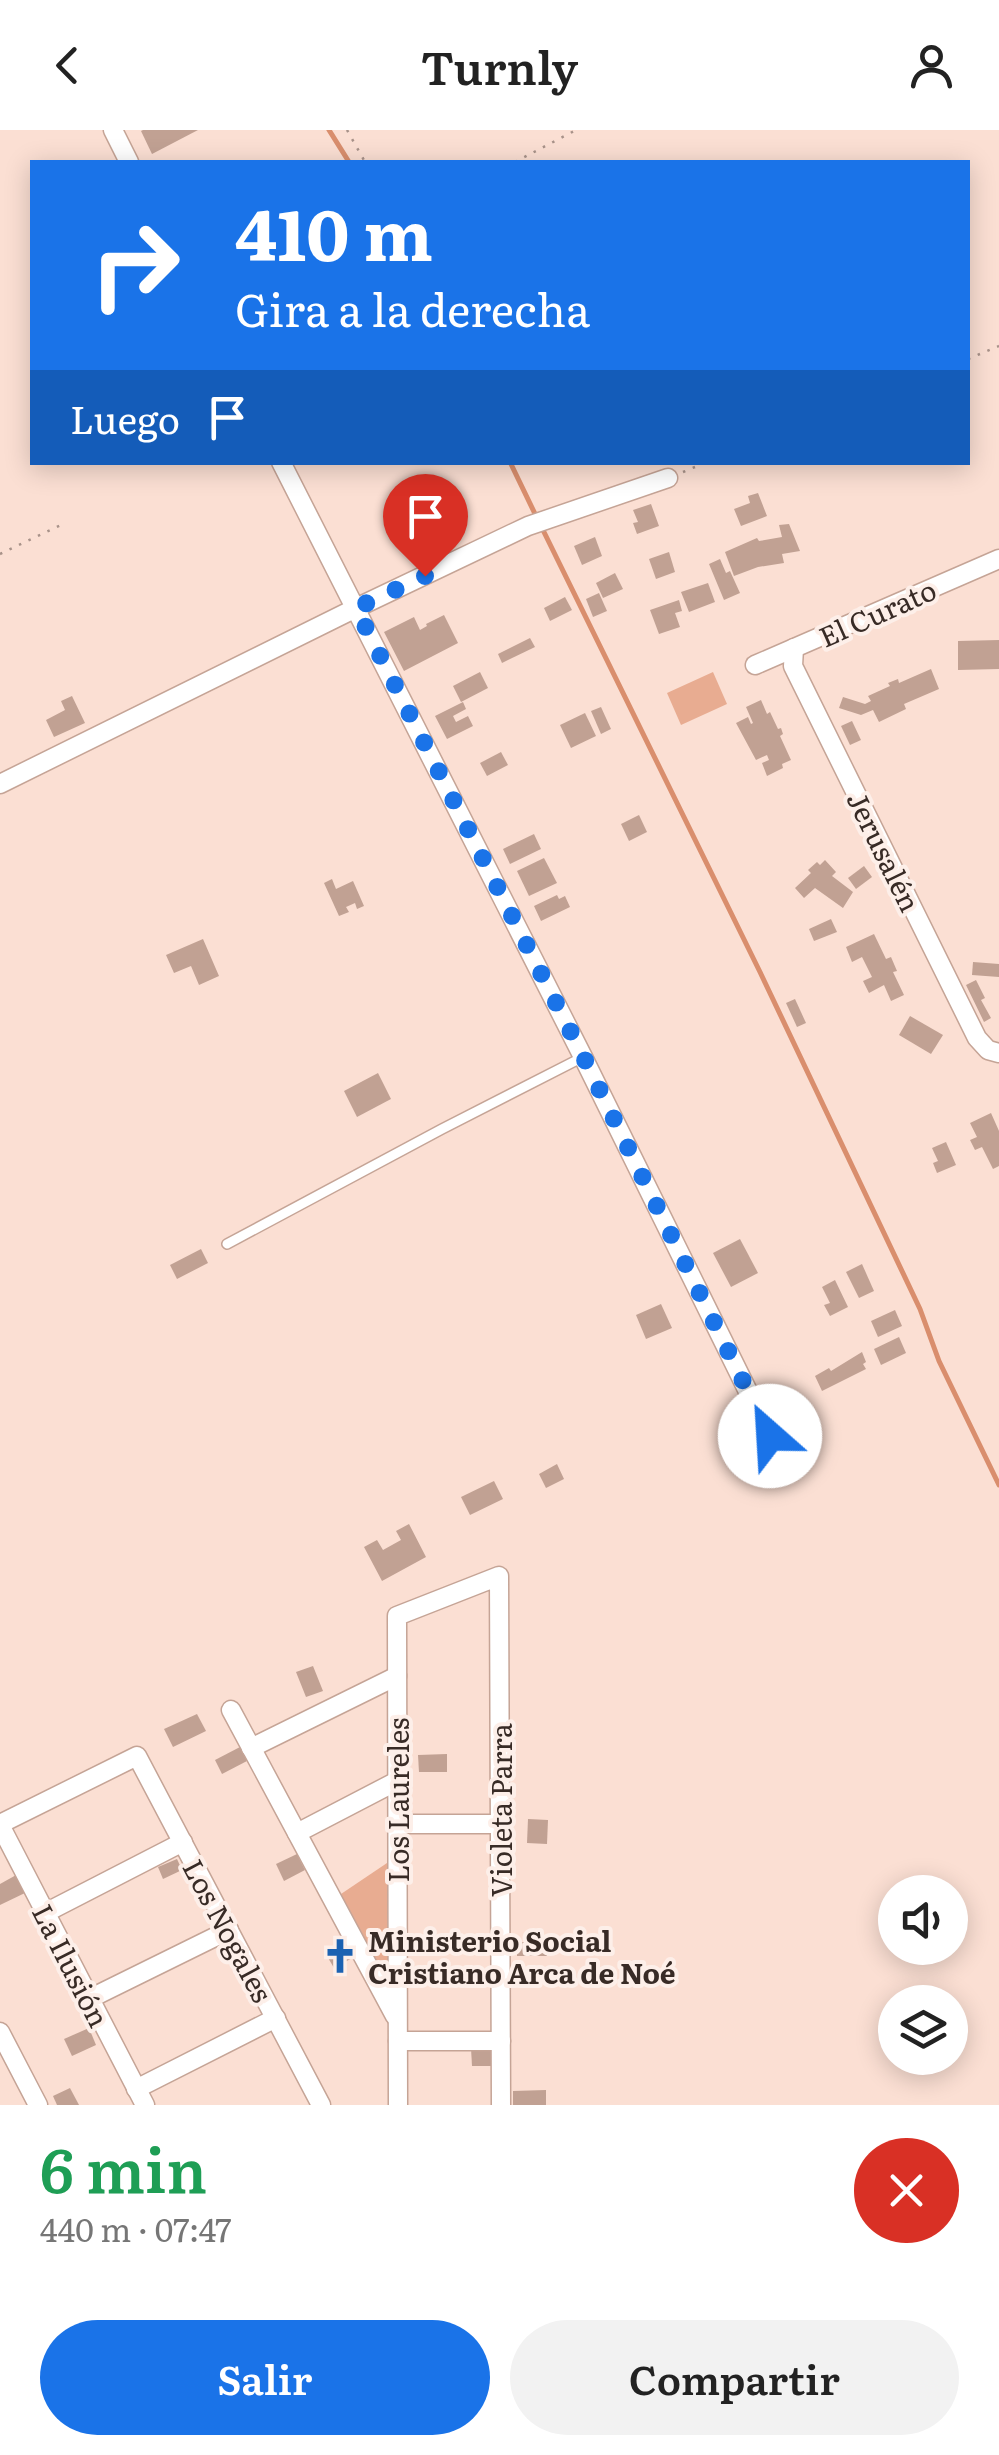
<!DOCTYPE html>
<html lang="es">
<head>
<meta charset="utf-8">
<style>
  body { margin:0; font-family:Literata,serif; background:#f2f2f2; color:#222; height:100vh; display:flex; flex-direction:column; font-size:38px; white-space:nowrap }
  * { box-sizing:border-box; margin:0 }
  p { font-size:32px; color:#767676 }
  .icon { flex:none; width:55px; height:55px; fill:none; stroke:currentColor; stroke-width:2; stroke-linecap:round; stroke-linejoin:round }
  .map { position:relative; height:1975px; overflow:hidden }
  .panel { display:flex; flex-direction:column; background:#fff; flex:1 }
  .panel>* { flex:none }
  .top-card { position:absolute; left:30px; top:30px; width:940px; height:305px; border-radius:0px; box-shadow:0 5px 25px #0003; background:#1a73e8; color:#fff; overflow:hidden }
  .fabs { position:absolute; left:878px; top:1745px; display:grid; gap:20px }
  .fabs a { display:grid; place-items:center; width:90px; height:90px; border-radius:50%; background:#fff; box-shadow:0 5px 25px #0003; font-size:50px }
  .pin { position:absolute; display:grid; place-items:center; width:85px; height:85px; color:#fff; margin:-102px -42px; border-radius:50% 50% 50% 0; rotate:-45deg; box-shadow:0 0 10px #0007 }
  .pin .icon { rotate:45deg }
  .me { position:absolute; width:110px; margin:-55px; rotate:334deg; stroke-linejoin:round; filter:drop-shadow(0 0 8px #0008) }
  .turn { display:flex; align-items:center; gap:35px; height:210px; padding:0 40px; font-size:45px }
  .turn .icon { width:130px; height:130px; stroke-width:2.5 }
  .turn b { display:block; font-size:70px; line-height:85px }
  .then { display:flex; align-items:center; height:95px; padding:0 40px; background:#0003; gap:20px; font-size:38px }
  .round { display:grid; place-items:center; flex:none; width:105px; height:105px; border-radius:52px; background:#f2f2f2 }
  .head { display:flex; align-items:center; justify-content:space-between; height:170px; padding:0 40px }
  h1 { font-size:60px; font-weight:600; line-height:75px; color:#1e9e55 }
  .action { display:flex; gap:20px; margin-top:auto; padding:20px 40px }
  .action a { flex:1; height:115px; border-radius:60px; background:#1a73e8; color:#fff; font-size:40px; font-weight:600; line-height:115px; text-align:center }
  .action a+a { background:#f2f2f2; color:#222 }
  header { display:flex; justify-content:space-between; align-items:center; height:130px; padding:0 40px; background:#fff; font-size:45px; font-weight:600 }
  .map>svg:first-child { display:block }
  .green { fill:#e8ac91 }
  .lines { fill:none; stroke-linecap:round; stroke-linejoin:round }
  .stream { stroke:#d98e6d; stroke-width:5 }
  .building { fill:#c1a193 }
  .lane-casing { stroke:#c5a496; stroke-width:12 }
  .street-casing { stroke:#c5a496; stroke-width:21 }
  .path { stroke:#a89289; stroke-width:2.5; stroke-dasharray:2.5 8; stroke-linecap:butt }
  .lane { stroke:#fff; stroke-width:9 }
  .street { stroke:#fff; stroke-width:18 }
  .route { stroke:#1a73e8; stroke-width:18; stroke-dasharray:0 32.4 }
  .labels { text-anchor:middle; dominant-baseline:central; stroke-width:8; stroke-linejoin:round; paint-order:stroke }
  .street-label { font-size:28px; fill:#382b26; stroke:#fdefe9 }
  .poi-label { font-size:28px; font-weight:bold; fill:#382b26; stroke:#fdefe9; text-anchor:start }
</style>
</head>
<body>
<header><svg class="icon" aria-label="back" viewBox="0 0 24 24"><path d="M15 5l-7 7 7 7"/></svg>Turnly<svg class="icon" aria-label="person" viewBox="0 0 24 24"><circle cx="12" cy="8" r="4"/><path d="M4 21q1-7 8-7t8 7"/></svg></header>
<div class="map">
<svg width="999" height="1975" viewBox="0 0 999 1975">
  <rect width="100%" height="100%" fill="#fbdfd3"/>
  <g class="green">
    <polygon points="713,542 727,574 681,595 667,563"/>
    <polygon points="387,1733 388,1852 341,1764"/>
  </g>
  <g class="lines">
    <g class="stream">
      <polyline points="329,0 349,32"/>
      <polyline points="510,332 537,388"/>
      <polyline points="542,398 760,842 920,1179 939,1231 999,1355"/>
    </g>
  </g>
  <g class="building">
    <polygon points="143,0 198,0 152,24 141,1"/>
    <polygon points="439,362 452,390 436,398 422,369"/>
    <polygon points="758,363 767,386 741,396 734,379 750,373 748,366"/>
    <polygon points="651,374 659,396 637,404 633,393 638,392 633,380"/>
    <polygon points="789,394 800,421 782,424 784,433 758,437 734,446 725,422 757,408 759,411 782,407 779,395"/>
    <polygon points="595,407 602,426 582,435 574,416"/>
    <polygon points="669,422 675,442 656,449 649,429"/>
    <polygon points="720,429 726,443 730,441 740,463 724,470 709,434"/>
    <polygon points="615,443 623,459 603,468 596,453"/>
    <polygon points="708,453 715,472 689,482 681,462"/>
    <polygon points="599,463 607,481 593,487 586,469"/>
    <polygon points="565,467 572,480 550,491 544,478"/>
    <polygon points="679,470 682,481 675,483 680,497 659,504 650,480"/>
    <polygon points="444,485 458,513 404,541 384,502 414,487 420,500 427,496 426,494"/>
    <polygon points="530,508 535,517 502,533 498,524"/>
    <polygon points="999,510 999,539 958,540 958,511"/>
    <polygon points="931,539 939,559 904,574 906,579 879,592 873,580 861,585 839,578 843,567 865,574 871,571 868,566 890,556 888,553 898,549 899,553"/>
    <polygon points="480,542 488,558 461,572 453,556"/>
    <polygon points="72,566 85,593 54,607 46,590 65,580 61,571"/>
    <polygon points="761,570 767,584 770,582 778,599 781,598 783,604 780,606 791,630 782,634 783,638 767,646 762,633 769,630 767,625 756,630 736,593 748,587 751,594 753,593 746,577"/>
    <polygon points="463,572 466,579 453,586 456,592 468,586 473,596 447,609 435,586"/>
    <polygon points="601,577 611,599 601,604 591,581"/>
    <polygon points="585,583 596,606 571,618 560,595"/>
    <polygon points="852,591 861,610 850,615 841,596"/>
    <polygon points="501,622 508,635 487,646 480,633"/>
    <polygon points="639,685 647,702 629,711 621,694"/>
    <polygon points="534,704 541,719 510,734 503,719"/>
    <polygon points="544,728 557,753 529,766 517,741"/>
    <polygon points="825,730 836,742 832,746 853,762 843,778 815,758 804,768 795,758 811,743 808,740 817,732 820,735"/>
    <polygon points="864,736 872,747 856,759 848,748"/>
    <polygon points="332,749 336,759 353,751 364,776 357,779 355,773 346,777 349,782 339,786 324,753"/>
    <polygon points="557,765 559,769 565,766 570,777 541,791 534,776"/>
    <polygon points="831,789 837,802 814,811 809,799"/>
    <polygon points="874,804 886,829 891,827 897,841 893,842 904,865 891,871 884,855 869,863 863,851 872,847 862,827 852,832 846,817"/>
    <polygon points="203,809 219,846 199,855 191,836 174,843 166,825"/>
    <polygon points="973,832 999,834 999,847 972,845"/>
    <polygon points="976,850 985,868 981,870 991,888 984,892 966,855"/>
    <polygon points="795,869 806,893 797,897 786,873"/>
    <polygon points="910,886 943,905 931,924 899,905"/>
    <polygon points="378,943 391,969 357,987 344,961"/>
    <polygon points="991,983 999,1001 999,1036 993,1039 982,1017 975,1020 970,1010 977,1007 970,993"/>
    <polygon points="946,1012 956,1035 937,1043 933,1033 938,1031 932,1018"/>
    <polygon points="740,1109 758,1143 731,1157 713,1123"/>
    <polygon points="201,1119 208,1133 177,1149 170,1135"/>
    <polygon points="862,1134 874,1161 859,1168 846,1142"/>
    <polygon points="835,1150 848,1177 830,1186 824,1175 830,1173 822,1157"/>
    <polygon points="661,1174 672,1198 646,1209 636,1185"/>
    <polygon points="895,1180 902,1196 878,1207 871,1191"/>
    <polygon points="899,1207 906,1223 881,1235 874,1219"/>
    <polygon points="862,1222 866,1232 863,1234 866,1239 822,1261 815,1246 829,1238 831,1241"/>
    <polygon points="557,1334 564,1349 546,1358 539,1344"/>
    <polygon points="494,1351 503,1369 470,1385 461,1367"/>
    <polygon points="409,1394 426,1427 382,1451 364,1417 377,1410 383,1420 401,1410 396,1401"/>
    <polygon points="313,1536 323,1561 306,1567 296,1542"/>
    <polygon points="197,1584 206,1601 173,1617 164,1599"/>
    <polygon points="240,1617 247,1631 222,1644 215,1630"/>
    <polygon points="447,1624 447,1642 419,1642 418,1625"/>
    <polygon points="528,1689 548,1690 547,1714 527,1713"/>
    <polygon points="297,1724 305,1740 284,1751 276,1734"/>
    <polygon points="177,1729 182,1740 163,1749 158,1737"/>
    <polygon points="18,1744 27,1762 0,1775 0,1754"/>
    <rect x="517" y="1812" width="30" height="14"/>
    <polygon points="347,1814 354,1827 334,1838 327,1826"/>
    <polygon points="89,1898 96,1915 72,1926 64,1909"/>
    <polygon points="493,1917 494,1936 472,1936 471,1918"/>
    <polygon points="70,1958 79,1975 57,1975 53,1966"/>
    <polygon points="546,1960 546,1975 513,1975 513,1961"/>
  </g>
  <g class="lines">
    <defs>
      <polyline id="lane" points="227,1114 442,999 583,927"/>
      <g id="street">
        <polyline points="113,0 129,32"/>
        <polyline points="281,332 583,927 770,1306"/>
        <polyline points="794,518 793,536 977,908 988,920 999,923"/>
        <polyline points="755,535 999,429"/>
        <polyline points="0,654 356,478 528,396 668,348"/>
        <polyline points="231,1580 395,1886"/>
        <polyline points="251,1618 397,1546"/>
        <polyline points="0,1694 137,1626 321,1975"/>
        <polyline points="398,1694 500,1694"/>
        <polyline points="0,1695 145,1975"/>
        <polyline points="297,1703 397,1651"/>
        <polyline points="45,1783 183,1712"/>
        <polyline points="89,1869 229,1800"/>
        <polyline points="0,1902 38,1975"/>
        <polyline points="398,1911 501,1911"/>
        <polyline points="136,1959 276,1888"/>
        <polyline points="398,1975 397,1486 499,1446 501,1975"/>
      </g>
    </defs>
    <use href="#lane" class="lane-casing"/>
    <use href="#street" class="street-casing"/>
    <g class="path">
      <polyline points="347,0 365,32"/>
      <polyline points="515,32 576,0"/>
      <polyline points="968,229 999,216"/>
      <polyline points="683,342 707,332"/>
      <polyline points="0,424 61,395"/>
    </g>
    <use href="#lane" class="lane"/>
    <use href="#street" class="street"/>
  </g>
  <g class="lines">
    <polyline class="route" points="425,446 356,478 583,926 770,1306"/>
  </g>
  <defs>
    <symbol id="church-bare" viewBox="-9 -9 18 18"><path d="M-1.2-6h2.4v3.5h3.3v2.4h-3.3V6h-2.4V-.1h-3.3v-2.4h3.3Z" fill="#1b62b2" stroke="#fdefe9" stroke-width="2.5" paint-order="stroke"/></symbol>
  </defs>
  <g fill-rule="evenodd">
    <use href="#church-bare" x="315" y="1801" width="50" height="50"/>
  </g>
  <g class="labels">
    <g class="street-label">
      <text transform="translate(877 482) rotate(-24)">El Curato</text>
      <text transform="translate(885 721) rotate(64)">Jerusalén</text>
      <text transform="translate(397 1670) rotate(-90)">Los Laureles</text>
      <text transform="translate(500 1680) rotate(-90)">Violeta Parra</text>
      <text transform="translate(229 1800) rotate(62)">Los Nogales</text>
      <text transform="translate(72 1835) rotate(63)">La Ilusión</text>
    </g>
    <g class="poi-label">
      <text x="368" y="1810">Ministerio Social<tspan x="368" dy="32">Cristiano Arca de Noé</tspan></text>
    </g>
  </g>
</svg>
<div class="fabs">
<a><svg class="icon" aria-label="sound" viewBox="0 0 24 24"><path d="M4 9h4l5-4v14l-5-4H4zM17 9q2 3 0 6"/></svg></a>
<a><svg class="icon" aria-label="layers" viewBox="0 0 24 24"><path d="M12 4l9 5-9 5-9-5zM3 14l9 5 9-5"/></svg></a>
</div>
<div class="pin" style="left:425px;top:446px;background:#d93025"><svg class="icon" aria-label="arrive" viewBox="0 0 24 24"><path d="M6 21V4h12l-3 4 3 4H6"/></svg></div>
<svg class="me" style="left:770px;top:1306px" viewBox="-20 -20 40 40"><circle r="19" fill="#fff"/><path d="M0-13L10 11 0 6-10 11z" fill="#1a73e8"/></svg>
<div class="top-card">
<div class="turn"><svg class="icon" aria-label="right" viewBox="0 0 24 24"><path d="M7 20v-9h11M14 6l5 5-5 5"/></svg><div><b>410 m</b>Gira a la derecha</div></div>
<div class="then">Luego<svg class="icon" aria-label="arrive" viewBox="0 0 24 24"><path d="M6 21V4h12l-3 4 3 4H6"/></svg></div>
</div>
</div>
<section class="panel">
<div class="head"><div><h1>6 min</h1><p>440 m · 07:47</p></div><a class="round" style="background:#d93025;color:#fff"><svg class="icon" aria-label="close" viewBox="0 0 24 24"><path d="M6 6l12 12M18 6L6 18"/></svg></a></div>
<div class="action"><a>Salir</a><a>Compartir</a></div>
</section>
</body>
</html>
